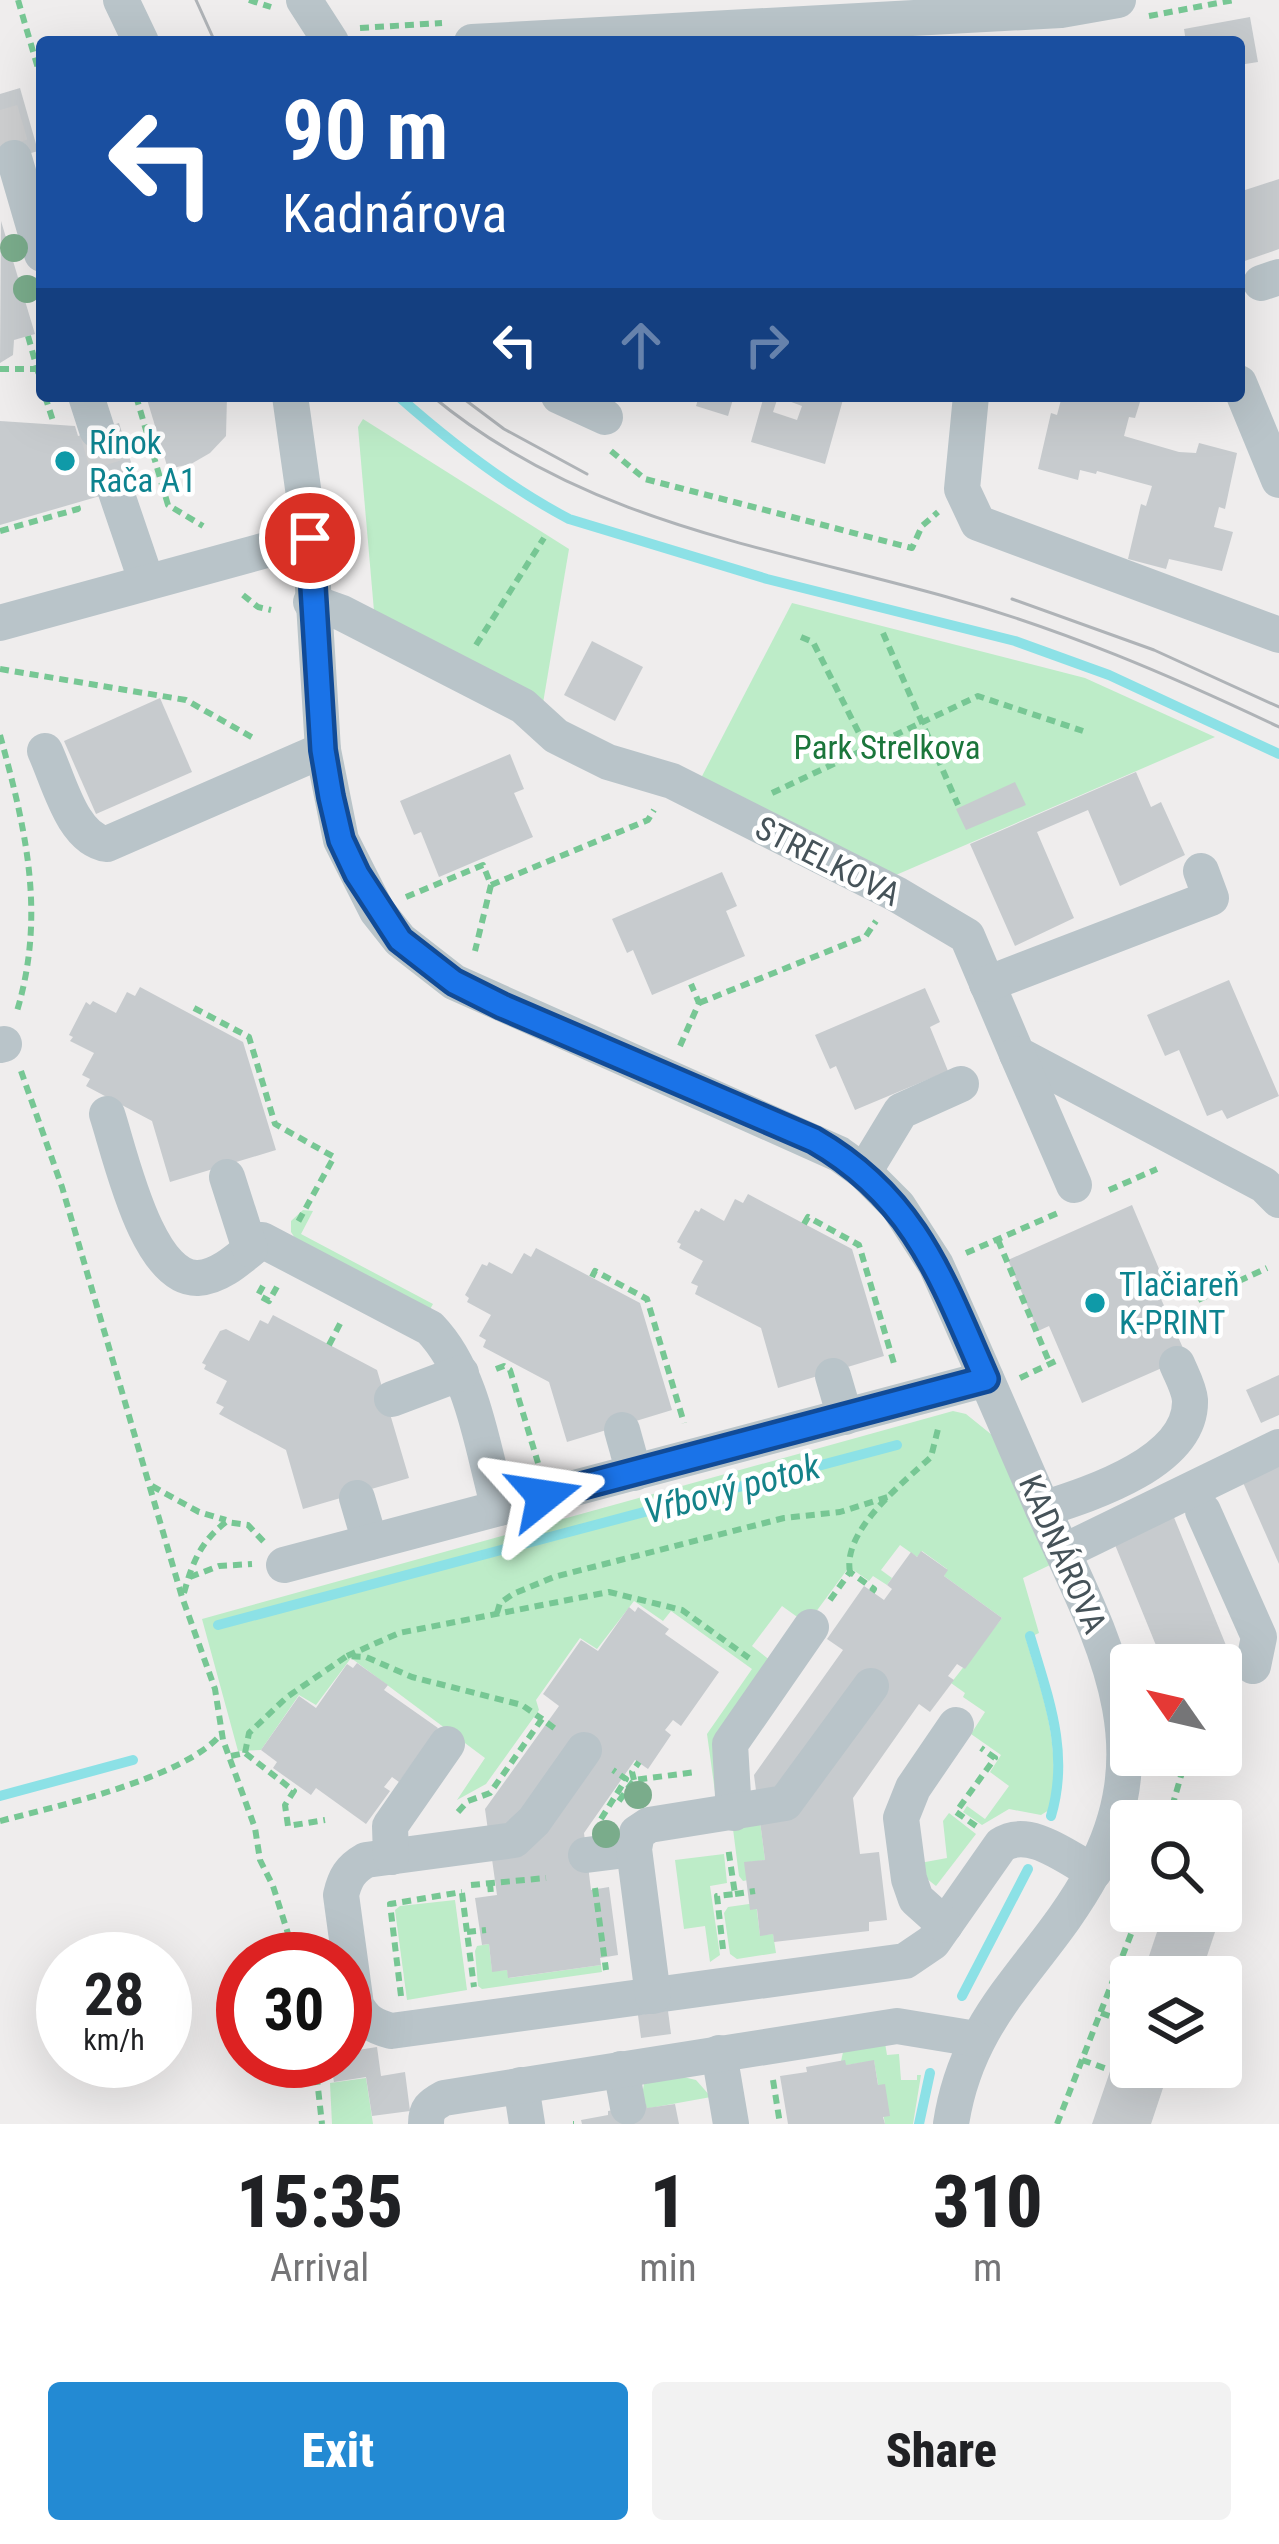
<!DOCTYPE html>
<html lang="en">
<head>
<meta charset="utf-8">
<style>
  body { margin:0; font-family:"Roboto Condensed",sans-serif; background:#f2f2f2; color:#202124; height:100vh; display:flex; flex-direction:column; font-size:45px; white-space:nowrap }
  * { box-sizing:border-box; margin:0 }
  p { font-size:39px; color:#757577 }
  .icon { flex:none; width:66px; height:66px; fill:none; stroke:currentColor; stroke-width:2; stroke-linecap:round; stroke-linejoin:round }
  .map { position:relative; height:2124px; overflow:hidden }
  .drawer { display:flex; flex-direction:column; background:#fff; flex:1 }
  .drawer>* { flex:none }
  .banner { position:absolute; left:36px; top:36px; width:1209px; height:366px; border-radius:12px; box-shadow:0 12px 48px #0002; background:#1a4fa0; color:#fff; overflow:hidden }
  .needle { width:78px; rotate:304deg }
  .fabs { position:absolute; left:1110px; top:1644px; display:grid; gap:24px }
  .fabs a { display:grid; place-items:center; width:132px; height:132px; border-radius:12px; background:#fff; box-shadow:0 12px 48px #0002; font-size:60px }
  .speed { position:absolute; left:36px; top:1932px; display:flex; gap:24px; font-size:60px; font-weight:700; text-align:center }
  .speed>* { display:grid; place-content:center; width:156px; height:156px; border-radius:50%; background:#fff; box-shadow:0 12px 48px #0002; line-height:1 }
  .speed small { font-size:30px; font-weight:400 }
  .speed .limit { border:18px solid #d22; background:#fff; color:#111 }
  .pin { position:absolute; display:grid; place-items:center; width:102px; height:102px; color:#fff; margin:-51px; border:6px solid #fff; border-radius:50%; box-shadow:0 3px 12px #0007 }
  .me { position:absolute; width:132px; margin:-66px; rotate:75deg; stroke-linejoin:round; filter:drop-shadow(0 0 9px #0008) }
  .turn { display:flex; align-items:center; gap:42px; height:252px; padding:0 48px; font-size:54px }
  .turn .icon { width:156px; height:156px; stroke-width:2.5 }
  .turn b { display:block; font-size:84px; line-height:102px }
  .lanes { display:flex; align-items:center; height:114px; padding:0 48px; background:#0003; justify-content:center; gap:60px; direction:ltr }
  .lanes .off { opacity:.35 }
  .eta { display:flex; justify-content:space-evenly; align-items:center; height:204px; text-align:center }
  .eta b { font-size:72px; font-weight:800; line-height:84px }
  .primary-button { display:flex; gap:24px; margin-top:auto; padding:24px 48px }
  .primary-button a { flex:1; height:138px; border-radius:12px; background:#238ad3; color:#fff; font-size:48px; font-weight:800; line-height:138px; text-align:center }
  .primary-button a+a { background:#f2f2f2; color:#202124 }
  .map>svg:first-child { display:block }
  .green { fill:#bdecc8 }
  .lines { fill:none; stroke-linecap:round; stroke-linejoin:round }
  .stream { stroke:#8ce1e6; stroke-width:10 }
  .building { fill:#c7cbce; fill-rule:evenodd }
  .minor-tunnel { stroke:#cdcecf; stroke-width:36; stroke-dasharray:36 18; stroke-linecap:butt }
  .path { stroke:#77c794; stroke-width:6; stroke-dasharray:9 6; stroke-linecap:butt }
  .minor { stroke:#b9c4c9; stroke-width:36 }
  .tram { stroke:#afb3b7; stroke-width:3 }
  .tree { fill:#7aac8b }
  .route-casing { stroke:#114b97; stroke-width:30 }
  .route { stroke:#1a73e8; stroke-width:21 }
  .culture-dot { fill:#0f9aa8; stroke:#fff; stroke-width:4.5 }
  .labels { text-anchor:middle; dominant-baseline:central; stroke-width:9; stroke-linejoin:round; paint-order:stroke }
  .culture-label { font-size:33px; fill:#0d838f; stroke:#fff; text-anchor:start }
  .park-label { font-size:33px; fill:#1b763b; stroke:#fff }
  .street-label { font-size:33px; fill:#465359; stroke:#fff }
  .water-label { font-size:36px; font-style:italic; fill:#148289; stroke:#fff }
</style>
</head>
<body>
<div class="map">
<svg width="1279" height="2124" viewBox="0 0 1279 2124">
  <rect width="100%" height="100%" fill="#efeded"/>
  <g class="green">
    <polygon points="363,419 569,549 543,703 374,611 358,427"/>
    <polygon points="792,603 1085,678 1215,737 889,878 700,780"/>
    <polygon points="303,1210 313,1211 301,1234 433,1304 429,1311 297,1241 291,1232 291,1221"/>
    <path d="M953 1411 966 1414 992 1435 1050 1565 1023 1578 1039 1633 1026 1639C1043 1696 1063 1750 1049 1810L1041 1815 1009 1809 982 1825 963 1812 967 1806 985 1819 1009 1786 990 1772 1001 1755 971 1734 985 1712 963 1697 965 1693 951 1683 1002 1618 944 1576 947 1569 922 1551 917 1557 900 1545 881 1570 892 1578 887 1585 873 1576 869 1581 849 1567 807 1624 782 1606 752 1646 771 1661 716 1799 707 1734 752 1669 671 1611 663 1621 634 1601 597 1649 580 1638 536 1700 539 1710 486 1784 457 1800 485 1758 351 1658 316 1705 299 1695 261 1750 238 1751 202 1619Z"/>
    <polygon points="949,1813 976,1834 936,1886 926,1878 920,1863 947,1858 943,1821"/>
    <polygon points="760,1821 765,1860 751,1862 753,1879 743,1881 739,1876 733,1829"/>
    <polygon points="724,1854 727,1883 710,1886 720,1955 710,1962 705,1926 684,1929 675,1860"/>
    <polygon points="455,1900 467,1990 407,2000 395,1910 400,1906"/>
    <polygon points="756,1903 760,1935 773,1934 776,1953 737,1959 730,1954 724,1913 728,1907"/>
    <polygon points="489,1944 492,1971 507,1970 509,1978 601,1965 602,1972 482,1989 478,1986 475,1951 477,1946"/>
    <polygon points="885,2043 887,2055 899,2054 901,2080 917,2080 917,2075 921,2075 913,2124 885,2124 874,2061 840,2066 843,2052"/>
    <polygon points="679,2076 696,2080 711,2097 639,2110 644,2084"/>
    <polygon points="366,2078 373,2124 332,2124 330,2083"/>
  </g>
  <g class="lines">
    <g class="stream">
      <path d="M398 396C450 442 508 487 569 519L767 579 1015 641 1109 675 1279 754"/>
      <polyline points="218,1625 897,1445"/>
      <path d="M1030 1636C1048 1697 1070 1753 1051 1816"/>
      <polyline points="0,1796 133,1760"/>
      <polyline points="962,1996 1028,1869"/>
      <polyline points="919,2124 930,2073"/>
    </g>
  </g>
  <g class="building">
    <polygon points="1250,17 1258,62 1239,65 1239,42 1186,42 1184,29"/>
    <polygon points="20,88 38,151 0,162 0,94"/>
    <polygon points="1279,179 1279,249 1239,263 1239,192"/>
    <polygon points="1,221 35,334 14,340 13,355 0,363"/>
    <polygon points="146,396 227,396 226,436 210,453 191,464 168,469"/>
    <polygon points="699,396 734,396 728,416 696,406"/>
    <path d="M764 396H844L825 464 751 442ZM778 397 802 406 797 420 773 412Z"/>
    <polygon points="1062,396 1137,396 1136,400 1140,402 1135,418 1129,417 1124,436 1179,452 1196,453 1199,443 1237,453 1225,509 1219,507 1214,527 1233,532 1222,571 1169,559 1166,569 1128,559 1141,504 1146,506 1152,486 1097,471 1096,474 1080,470 1078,480 1038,469 1051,413 1057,415"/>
    <polygon points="0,421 75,426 78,436 119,423 138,485 0,525"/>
    <polygon points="592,641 643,667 615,721 564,695"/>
    <polygon points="160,698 192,772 96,814 64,741"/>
    <polygon points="510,754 524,789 514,793 533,837 439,877 421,832 414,835 400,801"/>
    <polygon points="1136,772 1151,807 1161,802 1185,855 1120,886 1088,810 1037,832 1074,918 1015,946 970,844"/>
    <polygon points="1015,782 1026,805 966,830 956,809"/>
    <polygon points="722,872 737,906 726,911 745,956 652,995 633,950 627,953 612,919"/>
    <polygon points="1229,980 1279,1096 1227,1119 1222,1110 1207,1116 1179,1050 1165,1056 1147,1015"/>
    <polygon points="140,987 243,1042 276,1150 170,1182 152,1121 86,1086 90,1079 82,1075 94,1053 70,1041 73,1037 69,1035 86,1002 90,1005 93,1001 116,1013 127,992 135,996"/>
    <polygon points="925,988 940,1022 930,1027 948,1071 855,1110 836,1066 830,1069 815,1035"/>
    <polygon points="748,1194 852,1249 884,1356 778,1388 761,1328 695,1294 698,1286 691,1283 703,1261 679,1248 681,1244 677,1242 695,1210 699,1212 701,1208 724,1221 735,1199 743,1203"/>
    <polygon points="1132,1205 1162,1276 1153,1281 1187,1357 1082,1403 1049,1326 1038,1331 1008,1260"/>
    <polygon points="536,1248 640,1303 672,1410 567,1442 549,1382 483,1347 486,1340 479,1336 491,1315 467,1302 469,1298 465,1295 482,1264 487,1266 489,1262 512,1274 524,1253 531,1257"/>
    <polygon points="273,1315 377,1370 409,1478 303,1509 286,1450 219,1414 224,1407 216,1403 227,1381 204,1369 206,1365 202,1363 220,1331 226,1329 249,1341 260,1320 268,1324"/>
    <polygon points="1279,1375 1279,1415 1261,1423 1246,1390"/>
    <polygon points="1279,1461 1279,1564 1241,1478"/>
    <polygon points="1171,1510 1234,1665 1221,1670 1221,1665 1164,1665 1111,1535"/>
    <polygon points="921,1551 948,1570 944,1576 1002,1618 965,1669 957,1664 948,1676 954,1680 930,1712 919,1704 853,1798 860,1854 879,1852 887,1920 869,1922 869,1931 774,1942 773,1934 760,1936 757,1909 750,1910 744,1862 765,1860 754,1775 843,1650 827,1639 864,1586 884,1600 892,1589 887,1585 911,1552 917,1557"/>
    <polygon points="629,1607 635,1612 638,1607 669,1629 665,1634 719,1672 681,1726 673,1720 665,1730 671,1735 648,1769 635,1760 584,1833 591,1890 609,1887 618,1955 600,1958 601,1965 508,1978 507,1970 492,1972 489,1944 482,1945 475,1898 497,1895 485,1809 559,1706 543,1694 581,1640 598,1651"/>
    <polygon points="357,1663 388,1685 384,1690 438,1728 399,1782 392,1777 384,1787 390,1791 366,1824 316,1788 311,1795 273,1768 277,1762 261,1750 299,1696 316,1708 347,1664 353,1668"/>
    <polygon points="1164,1911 1222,1911 1200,1977 1142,1977"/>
    <polygon points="1131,2010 1131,2067 1170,2067 1151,2124 1092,2124"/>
    <polygon points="668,2011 671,2034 641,2038 638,2015"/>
    <polygon points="377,2047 381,2076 405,2072 410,2111 372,2116 366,2077 334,2082 330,2061 345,2061 345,2052"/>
    <polygon points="845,2060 846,2065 874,2060 878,2085 885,2084 890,2116 883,2117 885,2124 788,2124 780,2076 807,2072 806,2067"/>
    <polygon points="646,2104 647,2108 675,2104 679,2124 582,2124 581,2120 608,2115 608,2111"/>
  </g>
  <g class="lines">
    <g class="minor-tunnel">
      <polyline points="0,110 14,158"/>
      <polyline points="97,430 116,492"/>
    </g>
    <g class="path">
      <polyline points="18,0 42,82"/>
      <polyline points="249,0 271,7"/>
      <polyline points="1149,16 1234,0"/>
      <polyline points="360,28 442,23"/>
      <polyline points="28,336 42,386"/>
      <polyline points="0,369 37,369"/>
      <polyline points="45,396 54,424"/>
      <polyline points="136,396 168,505 203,526"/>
      <polyline points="611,451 645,479 912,548 922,526 938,512"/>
      <polyline points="0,531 78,509 76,503"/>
      <polyline points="243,595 258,607 271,610"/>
      <polyline points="883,633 958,805"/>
      <polyline points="801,637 813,642 866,747"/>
      <polyline points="476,645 544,538"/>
      <polyline points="0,669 186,700 255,739"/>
      <path d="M0 735C26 830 46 914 17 1011"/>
      <polyline points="772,793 978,696 1083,731"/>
      <polyline points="491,885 648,820 654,810"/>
      <polyline points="406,897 483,865 491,885 475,951"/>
      <polyline points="699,1003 866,936 876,921"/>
      <polyline points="194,1008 249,1037 275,1124 334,1157 298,1222"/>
      <polyline points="680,1046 699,1003 691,984"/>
      <polyline points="21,1071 62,1187 182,1597 215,1689 223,1740 255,1828 260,1860 273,1886 296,1959"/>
      <polyline points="1109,1190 1157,1169"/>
      <polyline points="804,1224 808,1217 859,1245 895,1367"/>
      <polyline points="998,1240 1050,1364"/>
      <polyline points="966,1253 1058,1213"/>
      <polyline points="592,1277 595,1271 647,1299 684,1423"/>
      <polyline points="263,1286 258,1295 269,1301 278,1285"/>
      <polyline points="1198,1300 1267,1268"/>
      <polyline points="329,1345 342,1320"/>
      <polyline points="496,1369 504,1366 510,1370 538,1463"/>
      <polyline points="1020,1378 1060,1359"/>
      <polyline points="152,1486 199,1512 226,1520"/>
      <path d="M850 1572C842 1530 904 1482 931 1457L938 1429"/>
      <polyline points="190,1577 219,1566 252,1564"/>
      <path d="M184 1593C192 1563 201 1541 226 1522L248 1525 264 1542"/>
      <polyline points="830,1600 850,1572 874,1589 872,1592"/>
      <polyline points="497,1613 500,1603 513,1594 554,1577 784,1518 840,1512 888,1497"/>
      <polyline points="347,1656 399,1633 609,1592 682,1610 749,1658"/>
      <polyline points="245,1753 249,1733 287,1697 347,1656 366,1657 412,1677 522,1705 542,1719"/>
      <polyline points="231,1756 245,1753 294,1791 285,1805 288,1826 325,1820"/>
      <polyline points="634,1780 632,1772 639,1762"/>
      <polyline points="619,1801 634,1780 696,1772"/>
      <polyline points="458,1812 468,1801 490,1793 542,1719 558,1731"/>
      <polyline points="601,1819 626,1779 613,1770"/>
      <path d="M0 1821C57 1806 186 1778 222 1733"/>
      <polyline points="1168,1821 1187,1755"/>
      <polyline points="976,1826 956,1812 995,1758 981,1748"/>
      <polyline points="490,1883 491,1895"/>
      <polyline points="471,1885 546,1878"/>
      <polyline points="595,1888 606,1970"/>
      <polyline points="462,1893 474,1987"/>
      <polyline points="735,1894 755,1891"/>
      <polyline points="1137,1920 1158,1927"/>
      <polyline points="467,1932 486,1930"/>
      <polyline points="723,1949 717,1896 735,1894 728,1847"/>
      <polyline points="401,1996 390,1904 462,1892"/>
      <polyline points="1101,2013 1126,2022"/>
      <polyline points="1082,2060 1110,2070"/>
      <polyline points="315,2061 322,2124"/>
      <polyline points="773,2080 780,2124"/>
      <polyline points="573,2124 574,2124"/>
      <polyline points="1057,2124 1140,1911"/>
    </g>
    <g class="minor">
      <polyline points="121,0 141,42"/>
      <polyline points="304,0 331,42"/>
      <polyline points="472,42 1061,10 1118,0"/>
      <polyline points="14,158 42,254"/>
      <polyline points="1261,283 1279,277"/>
      <polyline points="1239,383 1279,480"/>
      <polyline points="86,396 97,430"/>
      <path d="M290 396 310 538 323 750 341 840 377 911 400 940 454 982 839 1154 864 1172 898 1206 936 1265C971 1343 1005 1422 1039 1500 1094 1626 1167 1736 1093 1872 1043 1965 968 2010 951 2124"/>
      <polyline points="559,396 605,417"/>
      <polyline points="971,396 962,489 978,523 1279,635"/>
      <polyline points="116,492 146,580"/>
      <polyline points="311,602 342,613 523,706 556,736 608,762 672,781 896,894 967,936 1017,1054 1264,1185 1279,1200"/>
      <polyline points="0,623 310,538"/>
      <path d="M45 751C59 781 72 839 107 844L323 750"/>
      <polyline points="987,984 1211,898 1201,871"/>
      <polyline points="0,1045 4,1044"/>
      <polyline points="1017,1054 1074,1185"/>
      <path d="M107 1114C120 1153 147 1280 198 1278 222 1277 244 1254 262 1240L430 1328C474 1374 482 1448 499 1508"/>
      <polyline points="864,1172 901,1111 961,1084"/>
      <polyline points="227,1177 250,1249"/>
      <polyline points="833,1376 845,1417"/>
      <polyline points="392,1399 461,1373"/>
      <polyline points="622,1430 634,1473"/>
      <polyline points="357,1498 370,1542"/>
      <path d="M1043 1509C1090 1494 1192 1462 1190 1400 1189 1388 1182 1376 1177 1364"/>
      <polyline points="1203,1511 1259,1637 1253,1666"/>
      <polyline points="1063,1552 1279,1447"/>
      <polyline points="284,1565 986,1379"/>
      <path d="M584 1750 534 1821 514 1840 366 1860C350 1869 345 1878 341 1895L356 2005C365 2021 373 2026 391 2031L905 1961 933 1942 1001 1845C1029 1826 1067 1858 1094 1872"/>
      <polyline points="734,1813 730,1744 811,1627"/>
      <polyline points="586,1855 634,1849"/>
      <polyline points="391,1857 390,1826 447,1744"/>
      <polyline points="945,1925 916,1899 909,1879 901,1818 913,1788 956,1725"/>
      <polyline points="653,1996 634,1849 637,1833 649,1825 785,1803 871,1686"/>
      <polyline points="719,2053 731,2124"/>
      <polyline points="621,2069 628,2107"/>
      <polyline points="521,2085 527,2124"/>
      <path d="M426 2124C426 2109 431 2105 444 2098L897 2026 976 2039"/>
    </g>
    <g class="tram">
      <polyline points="196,0 215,42"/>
      <path d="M432 396C582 521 764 546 947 597 1062 629 1172 676 1279 727"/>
      <polyline points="460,396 504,429 587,474"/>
      <polyline points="1012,599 1154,650 1279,707"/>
    </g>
  </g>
  <g class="tree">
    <circle cx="14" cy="248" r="14"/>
    <circle cx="27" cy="289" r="14"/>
    <circle cx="638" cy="1795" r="14"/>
    <circle cx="606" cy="1834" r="14"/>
  </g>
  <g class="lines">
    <defs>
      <path id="route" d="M310 538 323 750 331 797 341 840 357 874 400 940 454 982 502 1006 814 1140C915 1198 942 1279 986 1379L544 1496"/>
    </defs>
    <use href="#route" class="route-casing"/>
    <use href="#route" class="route"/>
  </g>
  <g class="culture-dot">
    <circle cx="65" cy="461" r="12"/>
    <circle cx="1095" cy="1303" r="12"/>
  </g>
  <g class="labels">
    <g class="culture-label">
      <text x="89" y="442">Rínok<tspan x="89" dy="38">Rača A1</tspan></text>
      <text x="1119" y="1284">Tlačiareň<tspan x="1119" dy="38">K-PRINT</tspan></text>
    </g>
    <g class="park-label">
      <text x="887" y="747">Park Strelkova</text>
    </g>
    <g class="street-label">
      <text transform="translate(828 861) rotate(27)">STRELKOVA</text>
      <text transform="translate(1063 1554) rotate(66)">KADNÁROVA</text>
    </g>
    <g class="water-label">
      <text transform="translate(732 1489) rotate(-15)">Vŕbový potok</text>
    </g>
  </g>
</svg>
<div class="fabs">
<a><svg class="needle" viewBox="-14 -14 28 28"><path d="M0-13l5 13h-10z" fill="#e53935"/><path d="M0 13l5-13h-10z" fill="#757577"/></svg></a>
<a><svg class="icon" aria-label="search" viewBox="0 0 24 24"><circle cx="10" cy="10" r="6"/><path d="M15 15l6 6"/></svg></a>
<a><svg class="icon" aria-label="layers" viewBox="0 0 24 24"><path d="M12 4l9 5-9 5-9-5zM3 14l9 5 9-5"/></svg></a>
</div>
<div class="speed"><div>28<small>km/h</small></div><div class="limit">30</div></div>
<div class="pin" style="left:310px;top:538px;background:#d93025"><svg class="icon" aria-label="arrive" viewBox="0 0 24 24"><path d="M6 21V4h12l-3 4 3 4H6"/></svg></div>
<svg class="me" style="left:544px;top:1496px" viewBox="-20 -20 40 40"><path d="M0-17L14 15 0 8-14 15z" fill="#1a73e8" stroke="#fff" stroke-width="4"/></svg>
<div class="banner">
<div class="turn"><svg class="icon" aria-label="left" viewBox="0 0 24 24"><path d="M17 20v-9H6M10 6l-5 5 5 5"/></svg><div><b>90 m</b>Kadnárova</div></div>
<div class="lanes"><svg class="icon" aria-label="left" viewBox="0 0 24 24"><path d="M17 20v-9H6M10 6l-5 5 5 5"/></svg><svg class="icon off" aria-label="ahead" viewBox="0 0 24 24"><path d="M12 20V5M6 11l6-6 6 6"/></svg><svg class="icon off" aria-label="right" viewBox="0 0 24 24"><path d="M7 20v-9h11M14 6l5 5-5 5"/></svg></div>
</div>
</div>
<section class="drawer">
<div class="eta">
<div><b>15:35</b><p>Arrival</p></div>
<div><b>1</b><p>min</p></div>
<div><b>310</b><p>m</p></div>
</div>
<div class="primary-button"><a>Exit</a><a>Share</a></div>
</section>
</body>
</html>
